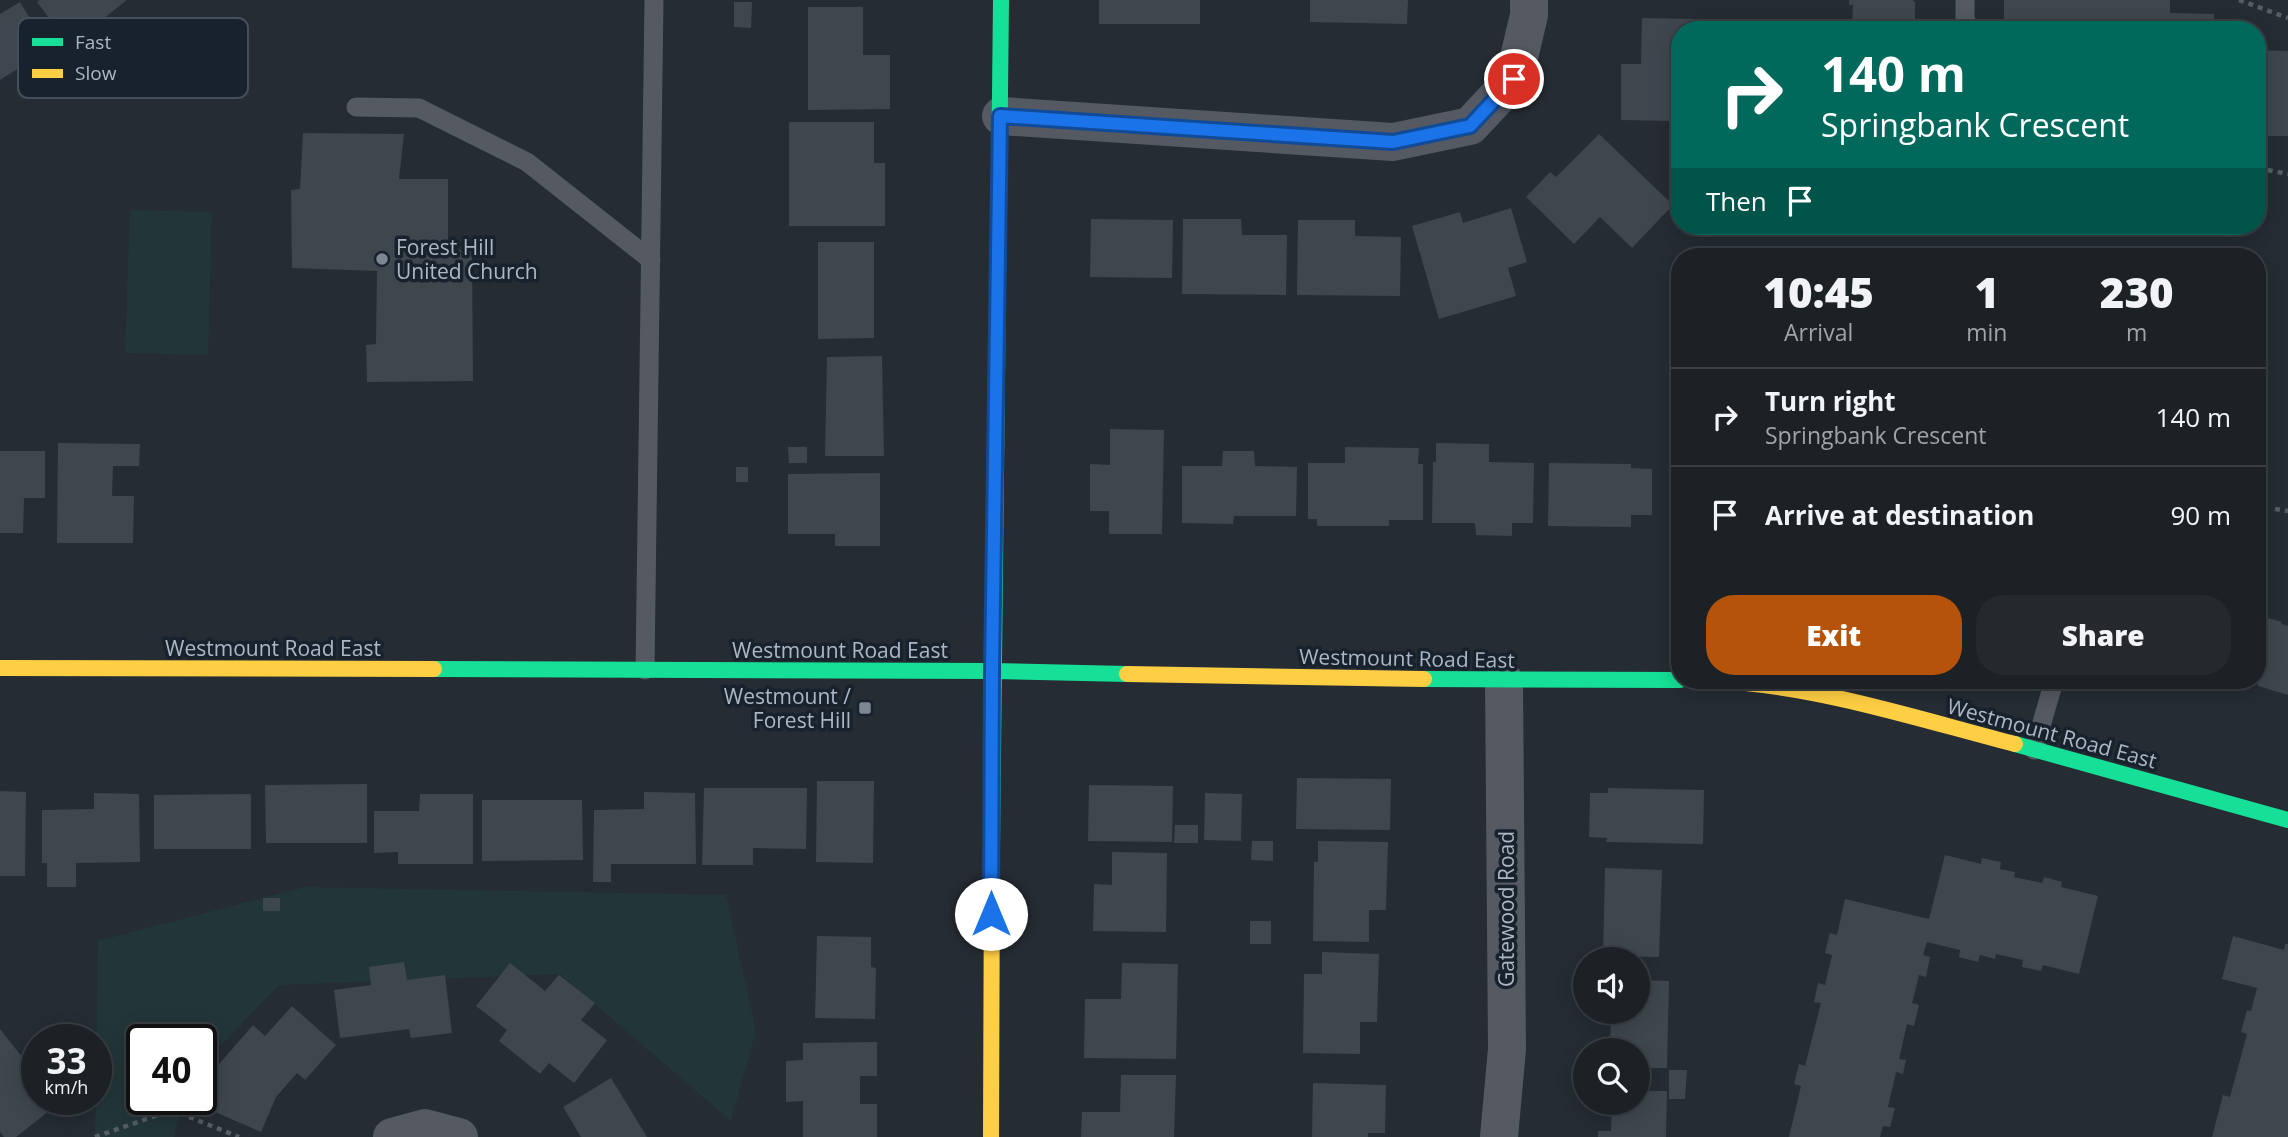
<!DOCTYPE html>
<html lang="en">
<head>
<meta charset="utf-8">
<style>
  body { margin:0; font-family:"Open Sans",sans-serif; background:#25292e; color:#f1f3f6; height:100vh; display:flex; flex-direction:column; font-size:26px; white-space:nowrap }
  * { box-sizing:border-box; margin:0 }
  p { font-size:23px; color:#a0a3a7 }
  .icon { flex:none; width:38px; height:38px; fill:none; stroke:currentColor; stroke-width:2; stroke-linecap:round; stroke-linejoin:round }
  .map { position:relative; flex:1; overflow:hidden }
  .sheet { position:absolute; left:1671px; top:248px; width:595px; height:441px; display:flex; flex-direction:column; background:#1c2126; border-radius:28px; box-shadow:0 4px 18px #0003,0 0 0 2px #3a3e43 }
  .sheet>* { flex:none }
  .banner { position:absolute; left:1671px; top:21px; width:595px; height:214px; border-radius:28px; box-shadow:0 4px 18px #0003,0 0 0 2px #3a3e43; background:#00695c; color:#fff; overflow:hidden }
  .tools { position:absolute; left:1573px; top:947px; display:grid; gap:14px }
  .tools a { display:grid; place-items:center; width:77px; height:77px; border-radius:50%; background:#1c2126; box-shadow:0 4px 18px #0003,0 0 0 2px #3a3e43; font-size:35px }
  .speed { position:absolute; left:21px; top:1024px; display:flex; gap:14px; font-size:35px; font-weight:700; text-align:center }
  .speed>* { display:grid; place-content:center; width:91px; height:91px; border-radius:50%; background:#1c2126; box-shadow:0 4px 18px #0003,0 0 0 2px #3a3e43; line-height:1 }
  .speed small { font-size:18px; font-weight:400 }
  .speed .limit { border:4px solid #111; border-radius:10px; background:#fff; color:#111 }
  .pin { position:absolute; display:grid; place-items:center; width:60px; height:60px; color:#fff; margin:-30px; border:4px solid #fff; border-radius:50%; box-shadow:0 2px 7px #0007 }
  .me { position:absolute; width:77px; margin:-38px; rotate:0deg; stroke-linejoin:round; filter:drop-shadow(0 0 5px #0008) }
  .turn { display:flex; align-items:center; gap:24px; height:147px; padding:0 35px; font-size:32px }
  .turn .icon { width:91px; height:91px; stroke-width:2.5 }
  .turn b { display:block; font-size:49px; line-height:60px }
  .then { display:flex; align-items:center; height:66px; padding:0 35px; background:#0003; gap:14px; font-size:26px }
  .eta { display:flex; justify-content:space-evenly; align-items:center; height:119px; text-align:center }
  .eta b { font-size:42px; font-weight:800; line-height:49px }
  .cta { display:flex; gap:14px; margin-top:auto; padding:14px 35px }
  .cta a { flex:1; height:80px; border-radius:28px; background:#b45309; color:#fff; font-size:28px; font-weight:800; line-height:80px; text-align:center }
  .cta a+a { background:#25292e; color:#f1f3f6 }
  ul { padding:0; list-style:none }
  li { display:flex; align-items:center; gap:21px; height:98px; padding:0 35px; border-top:2px solid #3a3e43 }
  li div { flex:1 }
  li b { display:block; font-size:26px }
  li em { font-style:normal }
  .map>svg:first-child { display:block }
  .green { fill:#223639 }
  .building { fill:#3f474e }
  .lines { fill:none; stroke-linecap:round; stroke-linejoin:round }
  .path { stroke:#565d63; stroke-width:4.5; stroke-dasharray:5 5; stroke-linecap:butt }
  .lane { stroke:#545962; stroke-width:19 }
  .street { stroke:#545962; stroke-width:38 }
  .fast { stroke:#16e098; stroke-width:16 }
  .slow { stroke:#ffcf43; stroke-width:16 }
  .route-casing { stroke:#114b97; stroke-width:18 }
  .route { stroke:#1a73e8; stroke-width:12 }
  .poi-dot { fill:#7d8693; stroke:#18222d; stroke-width:2.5 }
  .labels { text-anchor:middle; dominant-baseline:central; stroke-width:7; stroke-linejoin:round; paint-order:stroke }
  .poi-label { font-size:21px; fill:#acb7c6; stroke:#18222d; text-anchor:start }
  .street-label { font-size:21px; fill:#acb7c6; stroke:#18222d }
  .key { fill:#18222d; stroke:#444f5b; stroke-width:2 }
  .key-label { font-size:19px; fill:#acb7c6 }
</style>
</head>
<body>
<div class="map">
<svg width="2288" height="1137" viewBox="0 0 2288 1137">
  <rect width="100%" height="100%" fill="#252c33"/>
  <g class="green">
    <polygon points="130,210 212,212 208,355 125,353"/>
    <polygon points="305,887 726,895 756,1031 731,1121 560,974 279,985 201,1066 201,1040 142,1040 142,1099 182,1099 174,1137 95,1137 98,941"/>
  </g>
  <g class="building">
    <polygon points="40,0 127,0 70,45 37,2"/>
    <rect x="1099" y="0" width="101" height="24"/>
    <polygon points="1310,0 1408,0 1407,24 1310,22"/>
    <polygon points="1849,0 1912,0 1915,2 1915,30 1852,30 1853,5 1849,5"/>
    <polygon points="2004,0 2170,0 2170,13 2214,14 2214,30 2004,30"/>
    <polygon points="20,2 49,49 0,80 0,14"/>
    <polygon points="734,2 752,2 751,28 734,27"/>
    <polygon points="808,7 863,7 863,55 890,55 890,109 808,110"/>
    <polygon points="1642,18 1697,19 1697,30 1680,30 1680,138 1672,138 1672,121 1621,120 1621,64 1641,64"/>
    <polygon points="2258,50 2288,51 2288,136 2258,136"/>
    <polygon points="789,122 874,122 874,163 885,163 885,226 789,226"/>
    <polygon points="303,133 404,134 399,179 448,179 448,250 472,250 473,381 367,382 366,345 376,344 377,271 292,268 291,190 300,189"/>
    <polygon points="1599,134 1673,205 1632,248 1600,217 1574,244 1526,197 1550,172 1556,177"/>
    <polygon points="1511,208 1527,262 1508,268 1516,296 1439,319 1412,226 1460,212 1463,223"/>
    <polygon points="1091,219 1173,220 1172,278 1090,277"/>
    <polygon points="1183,219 1241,219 1242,235 1287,235 1286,295 1182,294"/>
    <polygon points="1298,220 1355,220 1355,236 1401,237 1400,296 1297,295"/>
    <polygon points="818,242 874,242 874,338 818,339"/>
    <polygon points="882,356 884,456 825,456 827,357"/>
    <polygon points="1110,429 1164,430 1162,534 1109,534 1109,511 1090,511 1090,464 1110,465"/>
    <polygon points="58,443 140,444 139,466 113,466 112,496 134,496 133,543 57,543"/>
    <polygon points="1436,443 1489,444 1489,462 1534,463 1533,523 1512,523 1512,536 1476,535 1475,523 1432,523 1433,462 1436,462"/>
    <polygon points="788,447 807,447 807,463 789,463"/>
    <polygon points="1345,447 1419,448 1418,464 1423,464 1423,520 1389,520 1389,526 1317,526 1317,519 1308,519 1308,463 1345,463"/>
    <polygon points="0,451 45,451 45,498 24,498 23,533 0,533"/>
    <polygon points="1223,451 1254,451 1255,466 1297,467 1296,516 1234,516 1233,524 1182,523 1182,466 1222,466"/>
    <polygon points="1549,463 1631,464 1631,468 1652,469 1652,515 1631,515 1631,527 1548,526"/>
    <polygon points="1673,464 1680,465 1680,527 1671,527"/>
    <rect x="736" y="467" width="12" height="15"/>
    <polygon points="880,473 880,546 835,546 835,534 788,534 788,474"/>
    <polygon points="2258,615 2282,622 2281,624 2288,626 2288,695 2258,686 2258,684 2251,682 2258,681"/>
    <polygon points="1297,778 1391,779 1390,830 1296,829"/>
    <polygon points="817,781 874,781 873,863 816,862"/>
    <polygon points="367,784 367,843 266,843 265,785"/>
    <polygon points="1089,785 1173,786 1172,842 1088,841"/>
    <polygon points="704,788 807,788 806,849 753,848 753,865 702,865"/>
    <polygon points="1608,788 1704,790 1703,844 1606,842 1607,838 1589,837 1590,793 1608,793"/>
    <polygon points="0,791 26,792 25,876 0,876"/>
    <polygon points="644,792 695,793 696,864 611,864 611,882 593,882 594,810 644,809"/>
    <polygon points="94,793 139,794 140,862 76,863 76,887 47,887 47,863 42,863 42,810 94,809"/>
    <polygon points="1205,793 1242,794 1241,841 1204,840"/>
    <polygon points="251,794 251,849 154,849 154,795"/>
    <polygon points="420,794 473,794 473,864 398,864 398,852 374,853 374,811 419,811"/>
    <polygon points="482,800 582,800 583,860 482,861"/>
    <polygon points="1175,825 1198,825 1198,843 1174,843"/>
    <polygon points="1252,841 1273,841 1273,861 1251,860"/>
    <polygon points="1318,841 1388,842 1386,910 1369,910 1369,942 1313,941 1314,862 1318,862"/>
    <polygon points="1112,852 1167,853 1166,932 1093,931 1094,884 1112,885"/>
    <polygon points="1945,855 1981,864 1982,858 2001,862 2000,869 2015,872 2014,877 2042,883 2044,877 2062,882 2061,887 2098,896 2079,974 2043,965 2041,971 2022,967 2023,960 1996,954 1995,959 1980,955 1978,962 1959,957 1960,950 1927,942 1923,955 1930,957 1926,977 1919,975 1912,1003 1919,1005 1914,1026 1907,1024 1899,1059 1906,1060 1903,1074 1896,1072 1888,1107 1895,1108 1890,1127 1883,1126 1880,1137 1789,1137 1801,1086 1794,1084 1799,1064 1805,1066 1821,1003 1814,1002 1818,983 1825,985 1832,955 1825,953 1830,933 1837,935 1845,899 1929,919"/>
    <polygon points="1605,868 1662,870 1659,957 1603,956"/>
    <rect x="263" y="898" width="17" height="13"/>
    <rect x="1250" y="921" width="21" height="23"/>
    <polygon points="817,936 871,937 871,967 876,968 875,1019 815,1018"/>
    <polygon points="2233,936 2284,950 2285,944 2288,944 2288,1137 2212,1137 2223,1095 2230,1097 2247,1034 2241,1032 2247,1010 2251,1011 2257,988 2222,979"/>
    <polygon points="1322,952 1379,954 1377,1022 1360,1022 1360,1054 1303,1053 1304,974 1322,974"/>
    <polygon points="404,962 407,980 445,975 452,1033 411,1038 409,1029 340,1038 334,990 371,985 369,967"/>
    <polygon points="510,963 545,991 559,975 595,1003 581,1020 607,1040 574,1083 549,1063 540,1074 499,1041 507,1030 476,1006"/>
    <polygon points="1122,963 1178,964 1176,1059 1084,1058 1085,999 1121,999"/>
    <polygon points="1638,980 1669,981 1667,1068 1638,1068 1638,1050 1610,1050 1611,1012 1638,1012"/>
    <polygon points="292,1006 336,1045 305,1080 297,1073 276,1097 261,1132 215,1112 201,1099 201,1085 253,1025 265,1036"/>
    <polygon points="0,1029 37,1076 37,1099 55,1099 59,1103 16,1137 4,1137 0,1132"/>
    <polygon points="877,1042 877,1076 860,1076 860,1104 877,1104 877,1137 803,1137 803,1101 786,1102 786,1061 803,1060 803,1043"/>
    <polygon points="1669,1070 1687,1070 1685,1099 1669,1099"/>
    <polygon points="1121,1075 1176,1075 1174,1137 1081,1137 1082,1112 1120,1112"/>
    <polygon points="611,1078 647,1137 581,1137 563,1107"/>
    <polygon points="1313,1083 1386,1085 1385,1133 1368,1133 1368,1137 1312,1137"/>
    <polygon points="1638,1091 1667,1091 1666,1137 1598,1137 1598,1131 1611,1131 1612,1102 1638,1102"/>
  </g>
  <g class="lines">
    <g class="path">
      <polyline points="2239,0 2288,18"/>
      <polyline points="2258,168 2288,174"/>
      <polyline points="2275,509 2288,511"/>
      <polyline points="95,1137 172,1110 239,1137"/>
    </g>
    <g class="lane">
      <polyline points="1965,0 1965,19 1970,30"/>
      <polyline points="356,107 419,108 527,162 651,260"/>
      <polyline points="645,670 654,0"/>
      <polyline points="2034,750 2054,681"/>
    </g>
    <g class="street">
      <polyline points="1001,116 1393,142 1470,126 1514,79 1529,15 1529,0"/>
      <polyline points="392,1137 425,1128 459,1137"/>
      <polyline points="1499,1137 1507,1049 1504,681"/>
    </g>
    <g class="fast">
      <polyline points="434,669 992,671 1127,674"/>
      <polyline points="1424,679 1680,680"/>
      <polyline points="2015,744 2288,820"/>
      <polyline points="992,848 1001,0"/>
    </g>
    <g class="slow">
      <polyline points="0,668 434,669"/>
      <polyline points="1127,674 1424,679"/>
      <path d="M1721 681C1821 687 1918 719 2015 744"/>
      <polyline points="991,1137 992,848"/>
    </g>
  </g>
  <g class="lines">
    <defs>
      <polyline id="route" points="991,914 992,671 1000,116 1393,142 1470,126 1514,79"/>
    </defs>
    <use href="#route" class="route-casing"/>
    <use href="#route" class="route"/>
  </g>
  <g class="poi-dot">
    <circle cx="382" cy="259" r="7"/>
    <rect x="858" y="701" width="14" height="14" rx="3.5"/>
  </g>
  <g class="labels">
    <g class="poi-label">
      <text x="396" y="247">Forest Hill<tspan x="396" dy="24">United Church</tspan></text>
      <text x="851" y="696" text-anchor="end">Westmount /<tspan x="851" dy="24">Forest Hill</tspan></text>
    </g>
    <g class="street-label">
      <text x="273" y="648">Westmount Road East</text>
      <text x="840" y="650">Westmount Road East</text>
      <text transform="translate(1407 658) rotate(1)">Westmount Road East</text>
      <text transform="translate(2052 733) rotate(15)">Westmount Road East</text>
      <text transform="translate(1506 909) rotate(-90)">Gatewood Road</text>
    </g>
  </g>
  <rect x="18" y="18" width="230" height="80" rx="10" class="key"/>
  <rect x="32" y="38" width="31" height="8" fill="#16e098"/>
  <rect x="32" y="69" width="31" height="9" fill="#ffcf43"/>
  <g class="key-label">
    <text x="75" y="49">Fast</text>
    <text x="75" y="80">Slow</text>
  </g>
</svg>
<div class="tools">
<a><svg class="icon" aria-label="sound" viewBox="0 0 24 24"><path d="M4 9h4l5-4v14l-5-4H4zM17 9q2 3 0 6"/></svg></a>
<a><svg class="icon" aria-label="search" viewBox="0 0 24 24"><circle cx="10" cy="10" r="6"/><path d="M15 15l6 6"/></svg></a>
</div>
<div class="speed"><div>33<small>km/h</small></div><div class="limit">40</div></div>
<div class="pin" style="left:1514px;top:79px;background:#d93025"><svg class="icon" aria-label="arrive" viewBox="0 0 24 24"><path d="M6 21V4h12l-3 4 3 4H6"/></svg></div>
<svg class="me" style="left:991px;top:914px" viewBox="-20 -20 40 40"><circle r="19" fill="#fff"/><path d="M0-13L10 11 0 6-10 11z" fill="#1a73e8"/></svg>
<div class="banner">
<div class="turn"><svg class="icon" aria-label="right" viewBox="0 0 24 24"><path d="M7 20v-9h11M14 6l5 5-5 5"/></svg><div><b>140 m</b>Springbank Crescent</div></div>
<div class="then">Then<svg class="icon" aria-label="arrive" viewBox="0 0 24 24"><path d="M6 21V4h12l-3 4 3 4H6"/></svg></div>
</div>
<section class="sheet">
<div class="eta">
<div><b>10:45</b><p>Arrival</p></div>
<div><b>1</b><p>min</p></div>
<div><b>230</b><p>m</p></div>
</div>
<ul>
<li><svg class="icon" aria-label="right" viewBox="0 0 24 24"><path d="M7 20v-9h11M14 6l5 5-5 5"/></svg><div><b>Turn right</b><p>Springbank Crescent</p></div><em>140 m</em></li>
<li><svg class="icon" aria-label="arrive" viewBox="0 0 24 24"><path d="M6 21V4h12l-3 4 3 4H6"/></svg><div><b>Arrive at destination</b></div><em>90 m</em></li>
</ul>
<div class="cta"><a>Exit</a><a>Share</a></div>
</section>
</div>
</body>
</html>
